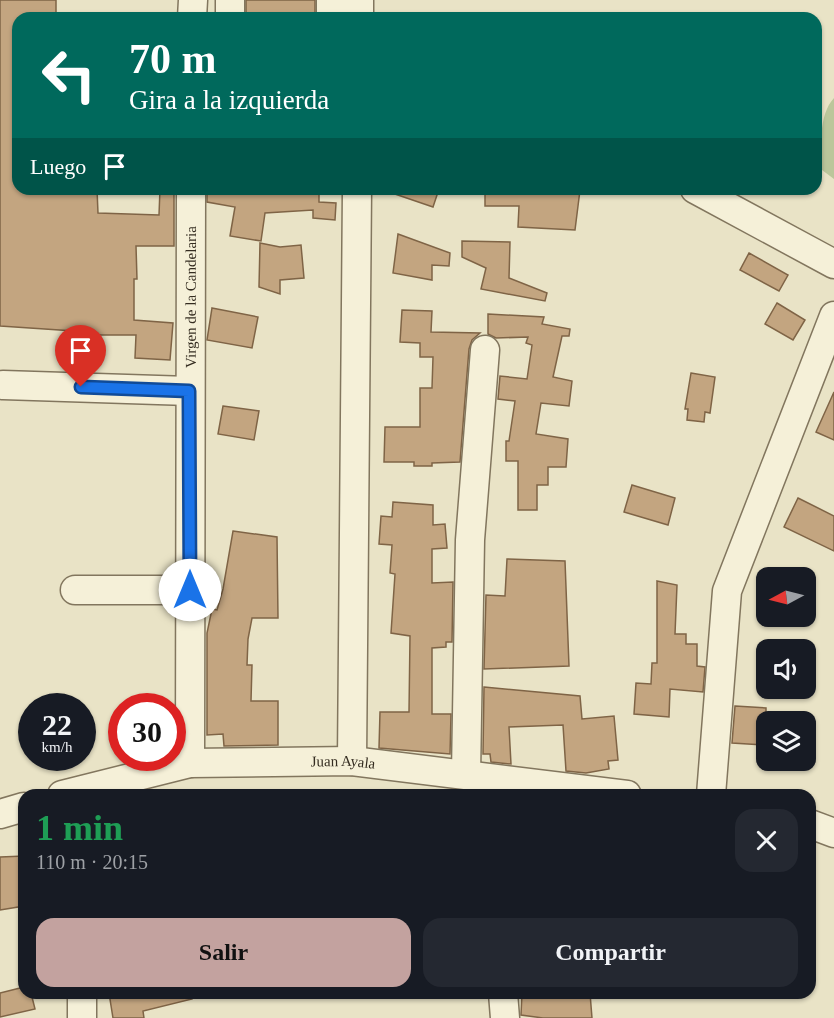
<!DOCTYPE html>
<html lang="es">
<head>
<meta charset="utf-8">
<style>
  body { margin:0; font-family:Georgia,serif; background:#242831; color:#f1f3f6; height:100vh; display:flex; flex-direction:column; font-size:22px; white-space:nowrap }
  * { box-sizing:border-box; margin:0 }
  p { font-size:20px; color:#9ea1a6 }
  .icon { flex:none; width:33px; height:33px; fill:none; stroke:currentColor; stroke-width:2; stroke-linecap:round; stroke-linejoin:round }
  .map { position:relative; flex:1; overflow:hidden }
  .details { position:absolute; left:18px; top:789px; width:798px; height:210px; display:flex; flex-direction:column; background:#171b24; border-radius:18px; box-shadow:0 2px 4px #0004 }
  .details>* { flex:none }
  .banner { position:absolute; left:12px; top:12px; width:810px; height:183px; border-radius:18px; box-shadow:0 2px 4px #0004; background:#00695c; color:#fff; overflow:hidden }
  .needle { width:39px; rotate:263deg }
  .tools { position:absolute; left:756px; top:567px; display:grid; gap:12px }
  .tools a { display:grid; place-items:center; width:60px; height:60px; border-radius:12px; background:#171b24; box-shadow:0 2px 4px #0004; font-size:30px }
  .speed { position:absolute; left:18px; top:693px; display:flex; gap:12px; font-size:30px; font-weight:700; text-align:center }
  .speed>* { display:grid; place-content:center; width:78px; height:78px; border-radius:50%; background:#171b24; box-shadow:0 2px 4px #0004; line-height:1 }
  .speed small { font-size:15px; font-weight:400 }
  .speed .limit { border:9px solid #d22; background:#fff; color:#111 }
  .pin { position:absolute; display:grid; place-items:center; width:51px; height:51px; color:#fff; margin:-62px -26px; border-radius:50% 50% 50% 0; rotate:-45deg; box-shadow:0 0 6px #0007 }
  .pin .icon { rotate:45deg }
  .me { position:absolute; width:66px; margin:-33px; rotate:0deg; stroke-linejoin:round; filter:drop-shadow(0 0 4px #0008) }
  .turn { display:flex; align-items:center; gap:21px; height:126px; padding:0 18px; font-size:27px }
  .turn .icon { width:78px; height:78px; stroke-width:2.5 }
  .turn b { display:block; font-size:42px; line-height:51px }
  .then { display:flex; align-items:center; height:57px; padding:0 18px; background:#0003; gap:12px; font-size:22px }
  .round { display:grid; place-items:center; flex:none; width:63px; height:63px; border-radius:18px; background:#242831 }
  .overview { display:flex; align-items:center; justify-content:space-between; height:102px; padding:0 18px }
  h1 { font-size:36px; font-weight:800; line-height:45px; color:#1e9e55 }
  .primary-button { display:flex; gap:12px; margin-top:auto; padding:12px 18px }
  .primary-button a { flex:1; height:69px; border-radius:18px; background:#c3a29f; color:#111; font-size:24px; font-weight:800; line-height:69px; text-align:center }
  .primary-button a+a { background:#242831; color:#f1f3f6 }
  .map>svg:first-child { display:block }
  .green { fill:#bbc69b }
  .building { fill:#c3a580; stroke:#7f6446; stroke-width:1.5 }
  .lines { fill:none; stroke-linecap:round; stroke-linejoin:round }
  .minor-casing { stroke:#82765e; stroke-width:31 }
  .minor { stroke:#f5f0d8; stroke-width:28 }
  .route-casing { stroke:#114b97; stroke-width:15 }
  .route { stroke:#1a73e8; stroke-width:10 }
  .labels { text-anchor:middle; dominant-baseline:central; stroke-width:5; stroke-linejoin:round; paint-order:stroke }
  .street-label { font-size:15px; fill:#342c20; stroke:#f1edd5 }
</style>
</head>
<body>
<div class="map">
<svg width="834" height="1018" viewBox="0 0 834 1018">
  <rect width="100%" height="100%" fill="#e9e3c6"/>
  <path class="green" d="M834 98V179L822 170C821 149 818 115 834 98Z"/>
  <g class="building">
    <polygon points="0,0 56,0 56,18 18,18 18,189 97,189 98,213 159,215 160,189 174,189 174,246 136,246 137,279 134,279 134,320 173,323 170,360 135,358 136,335 96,335 96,348 74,348 74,331 0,326"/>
    <rect x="246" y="0" width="69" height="18"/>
    <polygon points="207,189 319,189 319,202 336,203 335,220 313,218 313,210 265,213 261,241 230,236 235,207 207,202"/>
    <polygon points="390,189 439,189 433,207 389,192"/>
    <polygon points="485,189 580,190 575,230 518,227 519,206 485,206"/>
    <polygon points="398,234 450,253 449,266 432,265 432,280 393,273"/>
    <polygon points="462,241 510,242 509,278 547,293 545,301 481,289 486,268 462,257"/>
    <polygon points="260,243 280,247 301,245 304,278 280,280 280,294 259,287"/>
    <polygon points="749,253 788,275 779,291 740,270"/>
    <polygon points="777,303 805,320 793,340 765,324"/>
    <polygon points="212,308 258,317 252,348 207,340"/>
    <polygon points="402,310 432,311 431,332 480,333 472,340 469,349 460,462 432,463 432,466 414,466 414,462 384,462 385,427 420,427 420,388 432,388 433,357 420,357 420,343 400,342"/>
    <polygon points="488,314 544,317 542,324 570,329 569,336 562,336 553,377 572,381 569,406 541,403 536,434 568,439 566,467 548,467 548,485 537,485 537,510 518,510 518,461 506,461 506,441 509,441 515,401 498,399 500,376 527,379 532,345 526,343 528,337 496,338 488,334"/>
    <polygon points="691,373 715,377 710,413 705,412 704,422 687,420 688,409 685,409"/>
    <polygon points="834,392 834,440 816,432"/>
    <polygon points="223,406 259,411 254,440 218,434"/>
    <polygon points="632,485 675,498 668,525 624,512"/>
    <polygon points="798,498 834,516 834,551 784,527"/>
    <polygon points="393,502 433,505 433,525 445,524 447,548 432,549 432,583 453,582 452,642 446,642 446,647 432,648 432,714 451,714 450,754 379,748 380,712 409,712 410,636 391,633 395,574 390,573 392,545 379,544 381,516 392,517"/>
    <polygon points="233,531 277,537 278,618 252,618 248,639 247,665 252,665 251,701 278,701 278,745 224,746 223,734 207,735 207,633 212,609 217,610 223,589"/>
    <polygon points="507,559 565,561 569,666 484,669 486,595 505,596"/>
    <polygon points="657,581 677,585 675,634 686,634 686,644 697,644 697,666 705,667 703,692 670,689 669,717 634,714 636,683 651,684 652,663 657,663"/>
    <polygon points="484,687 580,696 582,719 614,716 618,760 608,761 609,769 586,773 566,771 563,725 509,727 511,764 491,762 490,754 483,754"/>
    <polygon points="735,706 766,708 766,745 732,743"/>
    <polygon points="24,856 24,906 0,910 0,857"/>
    <polygon points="24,987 24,993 31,993 35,1009 0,1017 0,993"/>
    <polygon points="109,993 191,993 192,999 143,1011 144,1018 113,1018"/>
    <polygon points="522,993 590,993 592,1018 543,1018 521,1015"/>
  </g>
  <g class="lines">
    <defs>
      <g id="minor">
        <polyline points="230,0 230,18"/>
        <polyline points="192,18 193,0"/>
        <polyline points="331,18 331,0"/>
        <polyline points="359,18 359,0"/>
        <polyline points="695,189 834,264"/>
        <polyline points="3,385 189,391"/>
        <polyline points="75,590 190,590"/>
        <polyline points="352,761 357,189"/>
        <path id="s1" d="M190 763 191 189"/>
        <polyline points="466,774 470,540 485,350"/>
        <path id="s2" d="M62 795 190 763 352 761 627 795"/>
        <polyline points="711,795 727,591 834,316"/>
        <polyline points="0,814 24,807"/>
        <polyline points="810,824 834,833"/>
        <polyline points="82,993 82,1018"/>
        <polyline points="503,993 505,1018"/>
      </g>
    </defs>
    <use href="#minor" class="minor-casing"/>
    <use href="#minor" class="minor"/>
  </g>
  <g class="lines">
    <defs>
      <polyline id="route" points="81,387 189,391 190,590"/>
    </defs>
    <use href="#route" class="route-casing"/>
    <use href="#route" class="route"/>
  </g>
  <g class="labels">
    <g class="street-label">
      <text stroke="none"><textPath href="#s1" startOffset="466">Virgen de la Candelaria</textPath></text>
      <text stroke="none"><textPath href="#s2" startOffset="285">Juan Ayala</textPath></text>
    </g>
  </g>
</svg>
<div class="tools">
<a><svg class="needle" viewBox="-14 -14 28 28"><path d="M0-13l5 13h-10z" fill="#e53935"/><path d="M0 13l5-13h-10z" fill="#9ea1a6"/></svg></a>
<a><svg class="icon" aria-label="sound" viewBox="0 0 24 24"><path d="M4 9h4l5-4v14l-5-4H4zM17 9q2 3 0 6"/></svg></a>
<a><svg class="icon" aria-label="layers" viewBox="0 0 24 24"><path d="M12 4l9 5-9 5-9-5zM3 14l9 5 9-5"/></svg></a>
</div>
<div class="speed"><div>22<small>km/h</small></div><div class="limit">30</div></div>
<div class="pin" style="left:81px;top:387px;background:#d93025"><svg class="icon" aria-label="arrive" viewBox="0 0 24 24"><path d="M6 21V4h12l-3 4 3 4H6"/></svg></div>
<svg class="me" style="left:190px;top:590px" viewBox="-20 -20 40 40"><circle r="19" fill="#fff"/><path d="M0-13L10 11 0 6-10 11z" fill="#1a73e8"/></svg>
<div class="banner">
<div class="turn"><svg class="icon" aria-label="left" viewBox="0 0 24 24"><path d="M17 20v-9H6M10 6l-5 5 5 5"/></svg><div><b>70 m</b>Gira a la izquierda</div></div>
<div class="then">Luego<svg class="icon" aria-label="arrive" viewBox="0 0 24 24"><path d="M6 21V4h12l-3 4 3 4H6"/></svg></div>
</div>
<section class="details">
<div class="overview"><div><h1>1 min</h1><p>110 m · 20:15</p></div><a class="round"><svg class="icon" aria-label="close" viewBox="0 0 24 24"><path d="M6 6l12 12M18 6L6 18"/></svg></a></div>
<div class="primary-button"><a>Salir</a><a>Compartir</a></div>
</section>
</div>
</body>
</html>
